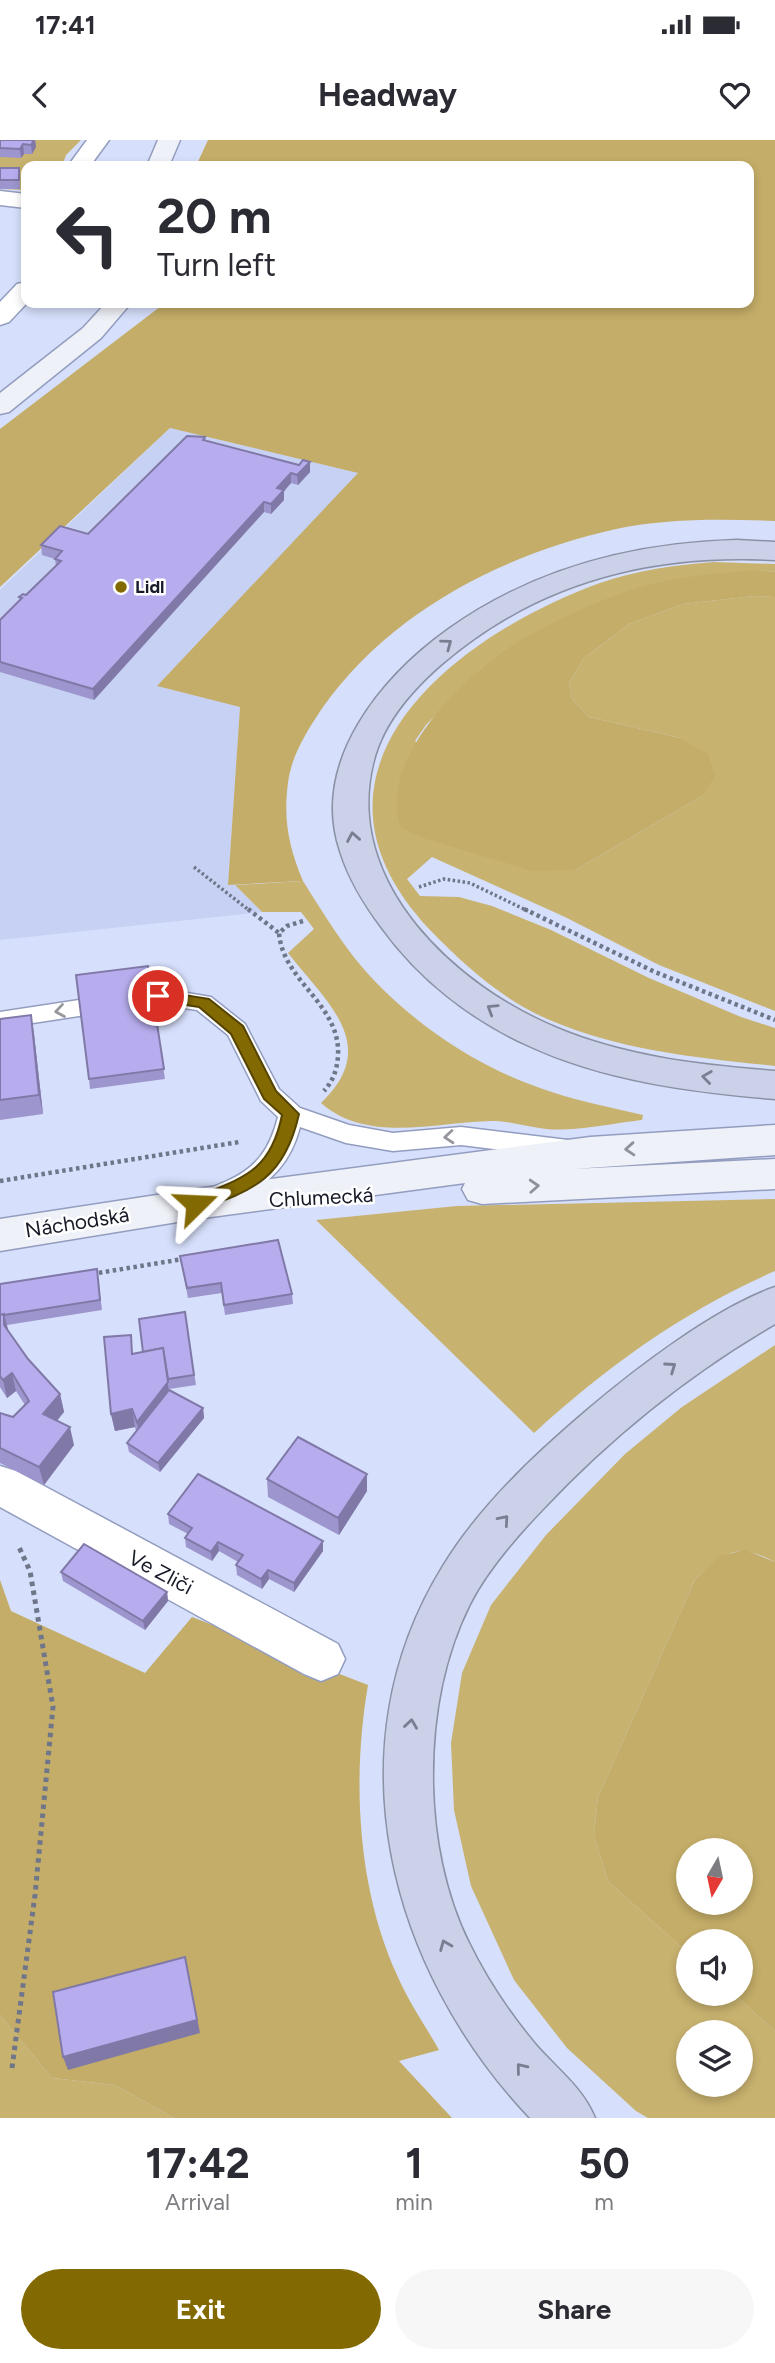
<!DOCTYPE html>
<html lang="en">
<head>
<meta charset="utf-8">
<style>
  body { margin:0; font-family:Figtree,sans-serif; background:#f7f7f7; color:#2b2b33; height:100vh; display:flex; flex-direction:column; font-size:26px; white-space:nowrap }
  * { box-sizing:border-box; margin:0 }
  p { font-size:23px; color:#7c7c81 }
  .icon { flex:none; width:38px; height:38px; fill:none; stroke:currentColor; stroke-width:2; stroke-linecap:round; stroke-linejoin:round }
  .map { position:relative; height:1978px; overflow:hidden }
  .drawer { display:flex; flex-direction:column; background:#fff; flex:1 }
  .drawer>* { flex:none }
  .top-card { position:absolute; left:21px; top:21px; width:733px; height:147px; border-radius:14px; box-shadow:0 4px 10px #0003; background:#fff; color:#2b2b33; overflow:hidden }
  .needle { width:46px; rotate:189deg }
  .tools { position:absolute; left:676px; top:1698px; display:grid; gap:14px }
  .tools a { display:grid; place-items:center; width:77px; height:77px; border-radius:50%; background:#fff; box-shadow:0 4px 10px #0003; font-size:35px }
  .pin { position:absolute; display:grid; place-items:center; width:60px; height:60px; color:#fff; margin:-30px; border:4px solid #fff; border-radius:50%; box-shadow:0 2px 7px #0007 }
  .me { position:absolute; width:77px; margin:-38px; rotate:69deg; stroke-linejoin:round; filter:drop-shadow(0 0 5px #0008) }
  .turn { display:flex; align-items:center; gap:24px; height:147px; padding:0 21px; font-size:32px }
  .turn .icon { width:91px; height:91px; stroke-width:2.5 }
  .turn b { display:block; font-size:49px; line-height:60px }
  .eta { display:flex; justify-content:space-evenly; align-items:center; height:119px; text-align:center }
  .eta b { font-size:42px; font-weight:700; line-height:49px }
  .primary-button { display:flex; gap:14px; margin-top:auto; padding:14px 21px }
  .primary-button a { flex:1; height:80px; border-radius:42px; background:#836902; color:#fff; font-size:28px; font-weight:700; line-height:80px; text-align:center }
  .primary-button a+a { background:#f7f7f7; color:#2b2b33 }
  .status { display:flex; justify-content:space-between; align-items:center; height:49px; padding:0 35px; background:#fff; direction:ltr }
  .status svg { height:19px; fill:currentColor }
  header { display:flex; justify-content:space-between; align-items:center; height:91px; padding:0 21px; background:#fff; font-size:32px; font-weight:700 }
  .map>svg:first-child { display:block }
  .built { fill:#c7d1f3 }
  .green { fill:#c8b26f; fill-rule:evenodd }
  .forest { fill:#c4ad68; fill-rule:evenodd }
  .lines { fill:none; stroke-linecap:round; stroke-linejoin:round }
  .lane-casing { stroke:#939dbf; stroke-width:3 }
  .street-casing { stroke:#939dbf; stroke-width:3 }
  .secondary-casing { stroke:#939dbf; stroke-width:3 }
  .highway-casing { stroke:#8b91a5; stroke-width:3 }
  .path-far2 { stroke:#70768a; stroke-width:3.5; stroke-dasharray:2.5 2.5; stroke-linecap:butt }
  .path-far1 { stroke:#70768a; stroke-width:4.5; stroke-dasharray:3.5 3.5; stroke-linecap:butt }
  .path { stroke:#70768a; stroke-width:5; stroke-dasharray:4.5 4.5; stroke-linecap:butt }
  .lane { fill:#fff; fill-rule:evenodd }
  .street { fill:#fff; fill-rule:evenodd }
  .secondary { fill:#eff1f8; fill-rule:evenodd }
  .highway { fill:#cad1e9; fill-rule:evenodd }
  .wall { fill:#9d95cd }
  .shaded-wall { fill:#8079a7 }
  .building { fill:#b7adee; stroke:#8079a7; stroke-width:2 }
  .oneway { stroke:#797f92 }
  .oneway2 { stroke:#97989e }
  .oneway3 { stroke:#8e909a }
  .route { fill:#836902; stroke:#554401; stroke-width:2 }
  .poi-dot { fill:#836902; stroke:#fff; stroke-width:2.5 }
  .labels { text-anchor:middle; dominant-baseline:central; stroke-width:5; stroke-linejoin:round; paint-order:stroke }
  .far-poi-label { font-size:18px; font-weight:bold; fill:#171a27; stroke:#fff; text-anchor:start }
  .street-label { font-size:21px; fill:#171a27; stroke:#fff }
</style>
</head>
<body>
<div class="status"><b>17:41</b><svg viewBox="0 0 49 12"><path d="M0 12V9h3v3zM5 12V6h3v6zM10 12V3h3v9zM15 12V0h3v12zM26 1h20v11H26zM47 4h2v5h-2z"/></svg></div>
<header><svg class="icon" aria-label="back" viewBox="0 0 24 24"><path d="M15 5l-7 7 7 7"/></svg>Headway<svg class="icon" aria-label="heart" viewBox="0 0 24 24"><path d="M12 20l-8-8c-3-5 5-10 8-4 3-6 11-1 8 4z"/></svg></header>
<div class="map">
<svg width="775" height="1978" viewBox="0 0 775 1978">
  <rect width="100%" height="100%" fill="#d6dffb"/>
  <polygon class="built" points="170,288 359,333 157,546 240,567 228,745 235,745 262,772 0,800 0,450"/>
  <g class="green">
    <polygon points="0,0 81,0 66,15 62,26 26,26 26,50 0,49"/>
    <path d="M714 422 775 424V432L759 430 581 471 525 498 480 530 426 585 415 601 575 730 702 656 680 598 589 577 572 559 569 543 584 518 629 484 683 464 754 456 775 457V871L659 825 565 777 432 717 407 739 420 756 459 757 492 766 551 790 649 838 741 877 775 888V926C700 918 623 911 552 881 504 861 466 827 430 790 281 632 452 497 600 443 637 430 675 425 714 422Z"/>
    <path d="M303 741C320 768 337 796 357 821 402 876 472 925 540 948 573 960 608 967 643 975L642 980C615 983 572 992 546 989 527 987 511 981 492 981 436 982 368 1004 321 963 382 905 326 862 288 813L314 789 301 772H262L235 745Z"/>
    <path d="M775 1059V1131C685 1170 606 1227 534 1293L316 1080 457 1066Z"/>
    <path d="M775 1205V1422C736 1402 724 1412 695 1440L598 1657 594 1695 608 1741 688 1813V1853H733L775 1891V1978H648L636 1971 567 1908 514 1840 471 1746 454 1670 451 1603 462 1533 491 1465 546 1395 625 1314 682 1267ZM688 1892H740V1944H688Z"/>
    <polygon points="0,1875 52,1938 115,1945 174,1978 0,1978"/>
  </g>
  <g class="forest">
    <path d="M208 0H775V381C722 379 668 378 616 389 504 414 391 471 323 567 308 589 291 616 288 643 283 680 289 708 303 741L228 745 240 567 157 546 358 333 170 288 0 447V289L165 163H749V26H196Z"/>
    <path d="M759 430 775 432V457L754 456 683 464 629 484 584 518 569 543 572 559 589 577 680 598 708 614 715 636 702 656 575 730 532 731 426 699 401 688C375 618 471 528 526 497 560 478 601 459 638 448 677 436 718 433 759 430Z"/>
    <path d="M745 1410 775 1422V1891L733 1853H740V1801H688V1813L608 1741 594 1695 598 1657 695 1440 719 1416ZM688 1710H740V1762H688Z"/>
    <path d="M0 1440 11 1471 145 1533 192 1477 368 1545C352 1638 357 1748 397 1835 408 1861 425 1885 439 1910L399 1921 452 1978H174L115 1945 52 1938 0 1875Z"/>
  </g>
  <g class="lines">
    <defs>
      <path id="lane" d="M158 848 211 857 245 884 279 949 300 968 349 985 393 993 461 987 568 1000 577 1002 580 1009 577 1016 568 1018 461 1005 393 1011 346 1003 300 987C291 1021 272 1043 240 1057 229 1062 220 1067 208 1063L204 1056C209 1047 218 1045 227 1041 258 1027 270 1008 278 977L261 961 228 895 197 870 158 864 0 888V872Z"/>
      <g id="street">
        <polygon points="87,0 109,0 90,26 68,26"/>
        <polygon points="0,51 26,54 26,68 0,65"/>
        <polygon points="26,142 27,163 9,182 0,185 0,162 17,144"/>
        <polygon points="0,1326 16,1331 338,1504 345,1519 338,1534 321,1541 304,1534 0,1367"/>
      </g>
      <g id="secondary">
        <polygon points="158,0 180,0 169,26 147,26"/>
        <polygon points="106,163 131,163 101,198 9,272 0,274 0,253 83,188"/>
        <polygon points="775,985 775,1015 573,1029 775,1019 775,1049 482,1064 468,1060 462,1049 465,1043 196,1079 0,1111 0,1079 196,1049 590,997"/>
      </g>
      <g id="highway">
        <path d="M737 400 775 402V420C666 414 564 435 474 499 432 529 385 571 373 624 344 744 456 846 557 888 626 917 701 925 775 931V959C691 952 604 941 527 905 470 879 419 839 382 788 364 764 349 740 340 711 310 622 382 536 450 488 535 428 633 403 737 400Z"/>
        <path d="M775 1147V1184C689 1234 612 1296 544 1368 516 1397 488 1429 470 1464 442 1520 432 1583 433 1644 434 1697 445 1755 469 1803 487 1840 510 1874 536 1905 557 1929 583 1948 595 1978H530C390 1830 330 1609 443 1426 479 1367 533 1316 586 1271 635 1229 715 1168 775 1147Z"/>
      </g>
    </defs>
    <use href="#lane" class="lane-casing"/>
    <use href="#street" class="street-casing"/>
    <use href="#secondary" class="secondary-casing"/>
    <use href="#highway" class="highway-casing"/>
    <g class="path-far2">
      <polyline points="194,727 250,771"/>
      <polyline points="419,747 444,739 470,743 528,771"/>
    </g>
    <g class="path-far1">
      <polyline points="248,769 279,793"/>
      <polyline points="524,769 655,832 775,880"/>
      <path d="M303 781 287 786 279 793C283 842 341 864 338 916 337 930 333 941 324 951"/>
      <polyline points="0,1041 239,1002"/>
      <polyline points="92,1134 183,1119"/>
    </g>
    <polyline class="path" points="12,1928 35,1755 53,1567 30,1431 19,1407"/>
    <use href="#lane" class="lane"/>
    <use href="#street" class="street"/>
    <use href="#secondary" class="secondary"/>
    <use href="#highway" class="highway"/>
  </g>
  <g class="wall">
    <polygon points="0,0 35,0 36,7 32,14 24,14 21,18 0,17"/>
    <polygon points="0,28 19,28 20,49 0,49"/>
    <polygon points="205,297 206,301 299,325 310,322 310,332 298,345 291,343 284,351 284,360 271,374 264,372 94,560 0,532 0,480 20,461 19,457 26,455 56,426 55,419 42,415 41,405 88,394"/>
    <polygon points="148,826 165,939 90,949 89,939"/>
    <polygon points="31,875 34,894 43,974 0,980 0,879"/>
    <polygon points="180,1116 292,1154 293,1164 225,1175 222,1153 188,1158"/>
    <polygon points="97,1129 102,1170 7,1185 8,1192 28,1219 60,1254 64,1272 57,1281 74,1305 44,1345 0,1323 0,1273 13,1277 25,1265 16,1251 7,1258 0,1247 0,1144"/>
    <polygon points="185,1172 196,1245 169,1249 168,1240 169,1250 203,1268 204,1278 160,1332 129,1312 127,1303 136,1291 135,1287 115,1291 111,1274 134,1214 143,1212"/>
    <polygon points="367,1334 367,1351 339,1395 268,1357 267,1339"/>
    <polygon points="168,1374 323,1411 294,1452 269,1439 262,1449 237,1435 236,1425 238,1422 219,1411 212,1421 186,1407 185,1398 188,1394 169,1384"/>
    <polygon points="61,1432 167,1452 168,1461 145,1490 63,1441"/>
  </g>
  <g class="shaded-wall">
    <polygon points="34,0 35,0 36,7 32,14 31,5"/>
    <polygon points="23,4 24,14 21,18 20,9"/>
    <polygon points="310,322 310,332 298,345 297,335"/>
    <polygon points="291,333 291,343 284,351 284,360 271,374 271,364 277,348"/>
    <polygon points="264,362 264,372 94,560 93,549"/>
    <polygon points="31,875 34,894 43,974 39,955"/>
    <polygon points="4,1174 9,1193 0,1190"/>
    <polygon points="163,1208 170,1260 140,1300 137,1282"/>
    <polygon points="12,1233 16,1251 7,1258 3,1240"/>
    <polygon points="60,1254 64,1272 47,1292 43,1274"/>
    <polygon points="203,1268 204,1278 160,1332 158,1323"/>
    <polygon points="132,1269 135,1287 115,1291 111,1274"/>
    <polygon points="70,1287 74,1305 44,1345 39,1327"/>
    <polygon points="367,1334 367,1351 339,1395 338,1378"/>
    <polygon points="323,1401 323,1411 294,1452 294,1443"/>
    <polygon points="218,1402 219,1411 212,1421 211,1412"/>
    <polygon points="268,1430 269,1439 262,1449 261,1439"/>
    <polygon points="167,1452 168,1461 145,1490 143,1481"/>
    <polygon points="185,1817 200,1893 68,1930 63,1917"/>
  </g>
  <g class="building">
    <polygon points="0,0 34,0 31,5 23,4 20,9 0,8"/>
    <rect x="0" y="28" width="19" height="12"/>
    <polygon points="187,296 205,297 203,300 299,325 303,320 310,322 297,335 291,333 277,348 284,350 271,364 264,362 93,549 0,522 0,480 22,458 19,457 23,454 26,455 61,421 55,419 62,411 41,405 60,386 88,394"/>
    <polygon points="148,826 164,929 89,939 76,835"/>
    <polygon points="31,875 39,955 0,960 0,879"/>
    <polygon points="278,1100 292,1154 224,1165 221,1143 187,1148 180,1116"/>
    <polygon points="97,1129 100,1160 4,1175 4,1174 0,1175 0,1144"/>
    <polygon points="185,1172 194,1235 168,1239 163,1208 143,1212 139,1179"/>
    <polygon points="4,1174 4,1185 28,1219 60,1254 43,1274 70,1287 39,1327 0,1308 0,1273 13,1277 29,1261 12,1233 3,1240 0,1236 0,1175"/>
    <polygon points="131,1195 132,1214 163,1208 168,1242 137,1282 132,1269 111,1274 104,1197"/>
    <polygon points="169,1250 203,1268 158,1323 127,1303"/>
    <polygon points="298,1297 367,1334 338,1378 267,1339"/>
    <polygon points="198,1334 323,1401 294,1443 268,1430 261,1439 236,1425 243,1415 218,1402 211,1412 185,1398 192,1388 168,1374"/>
    <polygon points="84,1404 167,1452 143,1481 61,1432"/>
    <polygon points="185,1817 197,1880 63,1917 53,1852"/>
  </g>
  <defs><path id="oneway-chevron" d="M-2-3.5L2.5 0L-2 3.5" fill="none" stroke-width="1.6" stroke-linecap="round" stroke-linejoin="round" transform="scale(1.75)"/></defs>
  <g class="oneway">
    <use href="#oneway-chevron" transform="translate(447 504) rotate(-37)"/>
    <use href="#oneway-chevron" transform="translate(353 697) rotate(-100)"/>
    <use href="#oneway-chevron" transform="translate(492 869) rotate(-148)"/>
    <use href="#oneway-chevron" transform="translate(707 937) rotate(-172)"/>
    <use href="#oneway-chevron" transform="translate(671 1227) rotate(-35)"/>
    <use href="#oneway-chevron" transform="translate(504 1380) rotate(-49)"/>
    <use href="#oneway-chevron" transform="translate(411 1584) rotate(-82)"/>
    <use href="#oneway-chevron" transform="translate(445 1805) rotate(-112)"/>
    <use href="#oneway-chevron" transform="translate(521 1928) rotate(-129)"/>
  </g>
  <g class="oneway2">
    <use href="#oneway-chevron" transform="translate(60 871) rotate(171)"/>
    <use href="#oneway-chevron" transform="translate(449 997) rotate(175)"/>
  </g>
  <g class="oneway3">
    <use href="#oneway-chevron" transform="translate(630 1009) rotate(176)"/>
    <use href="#oneway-chevron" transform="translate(534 1046) rotate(-3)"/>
  </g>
  <path class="route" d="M158 851 209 859 243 886 276 951 299 974C285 1037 255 1051 196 1070L191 1068 188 1064 191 1059C241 1038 270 1034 282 975L264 959 231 894 199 867 153 860 151 856Z"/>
  <circle class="poi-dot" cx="121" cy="447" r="7"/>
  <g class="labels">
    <g class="far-poi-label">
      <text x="135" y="447">Lidl</text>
    </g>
    <g class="street-label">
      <text transform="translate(321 1057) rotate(-3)">Chlumecká</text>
      <text transform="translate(77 1082) rotate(-9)">Náchodská</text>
      <text transform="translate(161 1432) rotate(28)">Ve Zliči</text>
    </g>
  </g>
</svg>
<div class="tools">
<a><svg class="needle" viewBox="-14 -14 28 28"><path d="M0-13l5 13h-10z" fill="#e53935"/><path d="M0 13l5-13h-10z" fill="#7c7c81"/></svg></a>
<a><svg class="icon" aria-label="sound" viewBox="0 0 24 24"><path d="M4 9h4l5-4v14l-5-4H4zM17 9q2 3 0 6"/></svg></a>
<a><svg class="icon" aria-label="layers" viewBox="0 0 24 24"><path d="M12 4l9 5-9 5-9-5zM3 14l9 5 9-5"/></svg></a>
</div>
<div class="pin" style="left:158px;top:856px;background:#d93025"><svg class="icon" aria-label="arrive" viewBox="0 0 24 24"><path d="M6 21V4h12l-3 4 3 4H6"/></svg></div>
<svg class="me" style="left:196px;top:1064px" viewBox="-20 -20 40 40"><path d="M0-17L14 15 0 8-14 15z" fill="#836902" stroke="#fff" stroke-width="4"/></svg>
<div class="top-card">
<div class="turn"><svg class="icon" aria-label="left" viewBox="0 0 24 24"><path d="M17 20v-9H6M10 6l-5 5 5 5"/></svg><div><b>20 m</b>Turn left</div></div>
</div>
</div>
<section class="drawer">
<div class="eta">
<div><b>17:42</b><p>Arrival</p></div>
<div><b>1</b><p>min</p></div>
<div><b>50</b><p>m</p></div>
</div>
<div class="primary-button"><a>Exit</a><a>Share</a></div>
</section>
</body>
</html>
